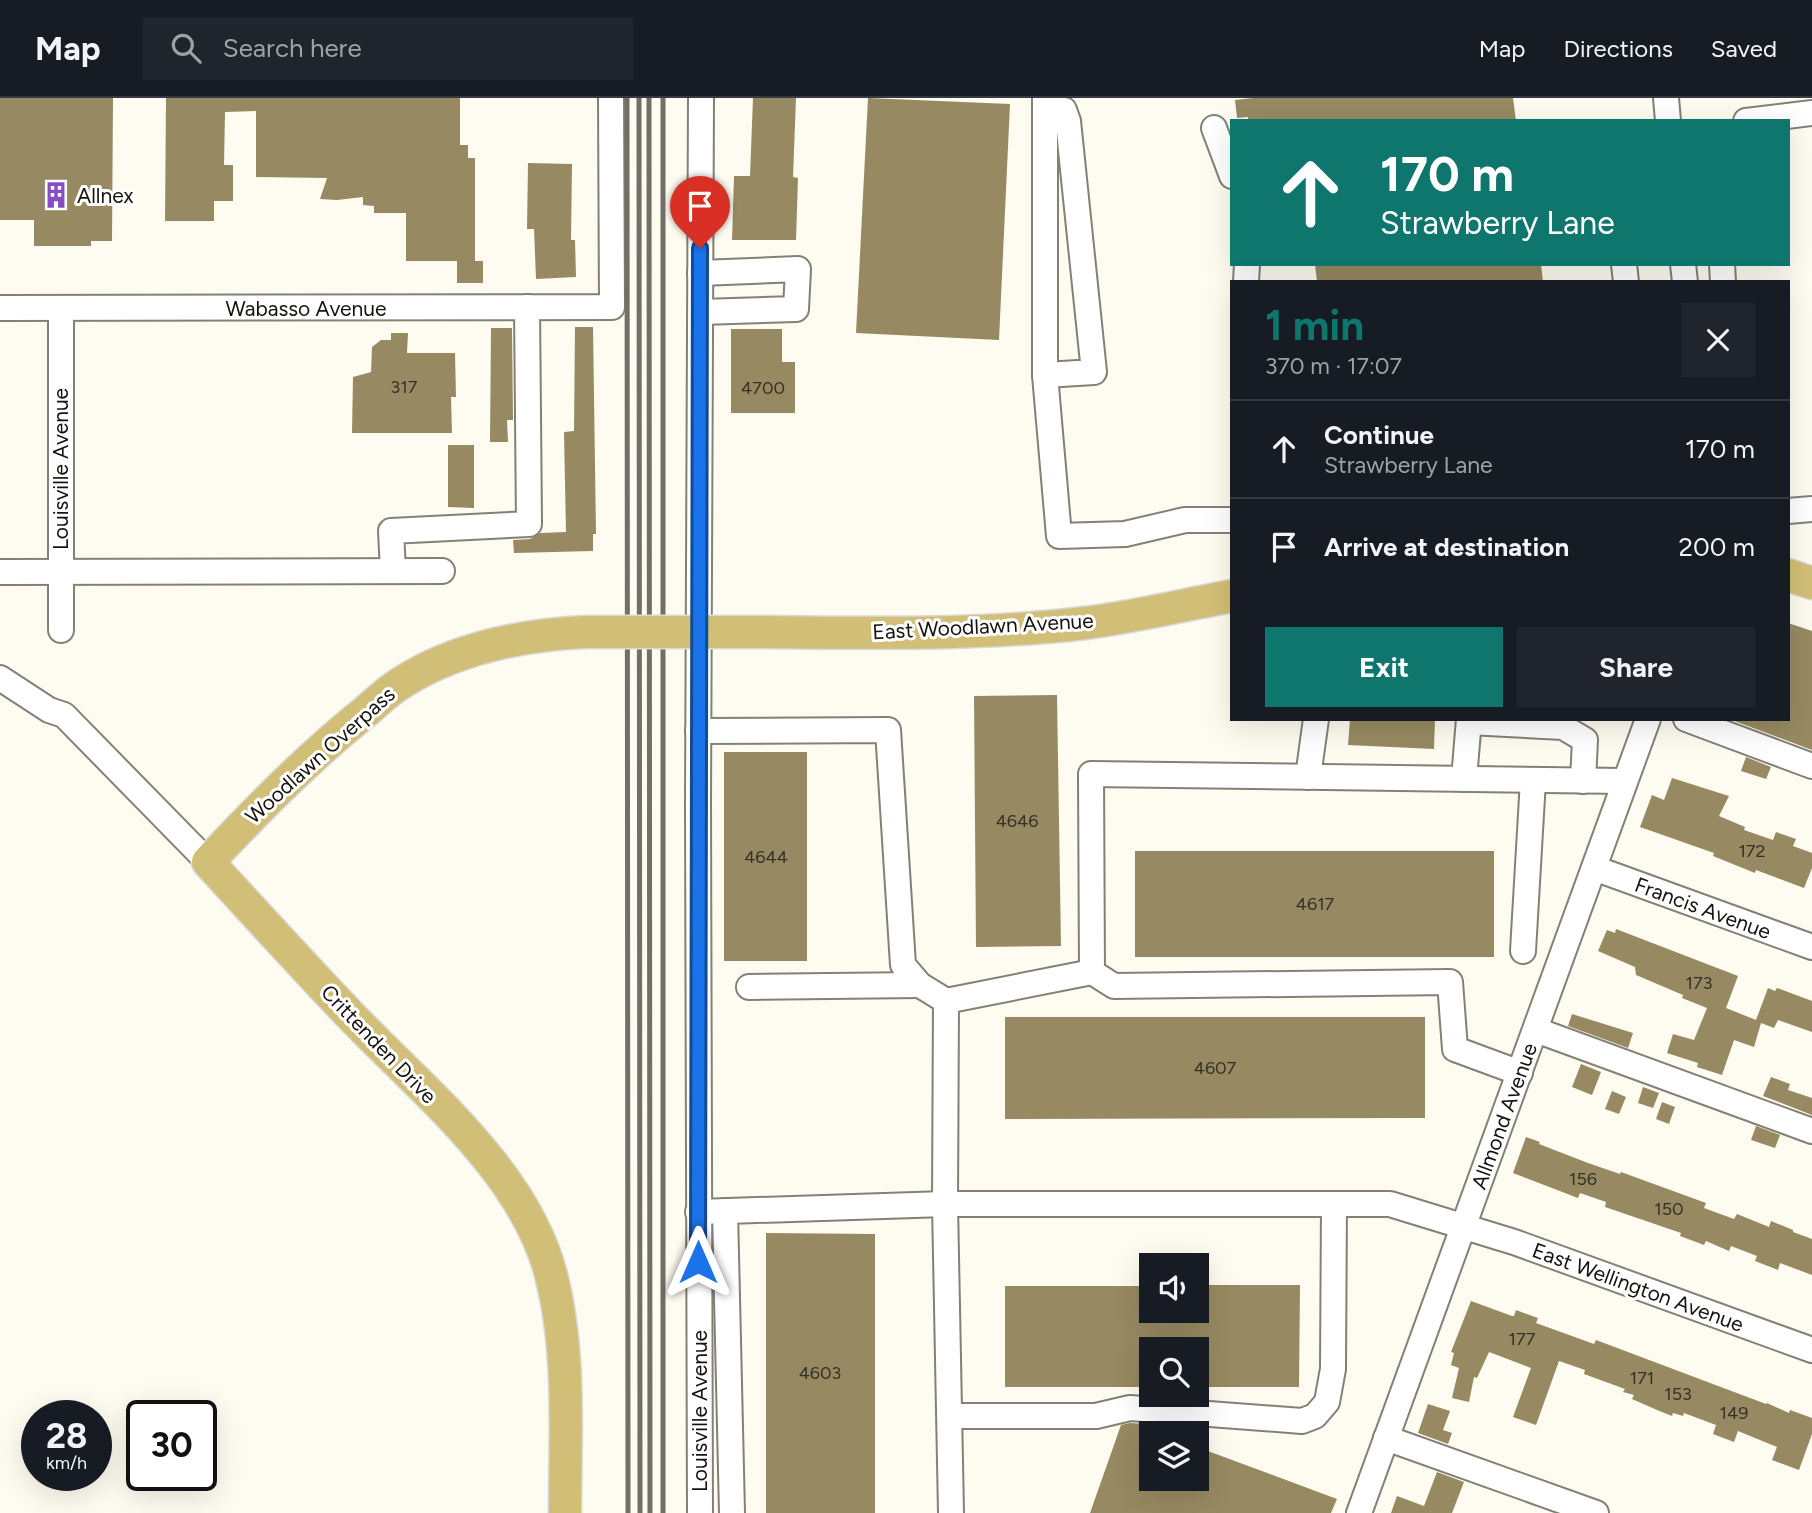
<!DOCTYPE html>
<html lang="en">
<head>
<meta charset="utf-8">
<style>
  body { margin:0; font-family:Figtree,sans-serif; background:#20242c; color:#f1f3f6; height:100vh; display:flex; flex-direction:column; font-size:26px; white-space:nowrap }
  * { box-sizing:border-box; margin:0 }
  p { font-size:23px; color:#9ea1a6 }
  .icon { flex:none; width:38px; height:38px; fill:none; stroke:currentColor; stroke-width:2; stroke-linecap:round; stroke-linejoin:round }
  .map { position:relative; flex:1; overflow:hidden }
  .sheet { position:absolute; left:1230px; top:182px; width:560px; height:441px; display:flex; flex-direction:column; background:#171b24; border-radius:0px; box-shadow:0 7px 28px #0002 }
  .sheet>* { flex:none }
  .hud { position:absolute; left:1230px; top:21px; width:560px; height:147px; border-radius:0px; box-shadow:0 7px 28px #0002; background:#0f766e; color:#fff; overflow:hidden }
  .tools { position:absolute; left:1139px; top:1155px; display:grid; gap:14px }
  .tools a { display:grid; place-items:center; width:70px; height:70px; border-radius:0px; background:#171b24; box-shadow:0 7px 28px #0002; font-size:35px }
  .speed { position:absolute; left:21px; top:1302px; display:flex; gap:14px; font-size:35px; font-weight:700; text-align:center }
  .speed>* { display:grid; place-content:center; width:91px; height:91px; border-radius:50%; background:#171b24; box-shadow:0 7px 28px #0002; line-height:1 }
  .speed small { font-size:18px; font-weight:400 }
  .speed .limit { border:4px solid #111; border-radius:10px; background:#fff; color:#111 }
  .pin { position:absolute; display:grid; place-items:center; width:60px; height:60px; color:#fff; margin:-72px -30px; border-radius:50% 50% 50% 0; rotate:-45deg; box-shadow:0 0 7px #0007 }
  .pin .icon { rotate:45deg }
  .me { position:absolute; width:77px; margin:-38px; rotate:0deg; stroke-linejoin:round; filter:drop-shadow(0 0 5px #0008) }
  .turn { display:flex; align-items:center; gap:24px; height:147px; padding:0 35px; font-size:32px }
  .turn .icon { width:91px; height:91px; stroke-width:2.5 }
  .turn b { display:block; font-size:49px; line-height:60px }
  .round { display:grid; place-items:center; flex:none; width:74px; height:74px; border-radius:0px; background:#20242c }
  .overview { display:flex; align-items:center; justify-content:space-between; height:119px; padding:0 35px }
  h1 { font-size:42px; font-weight:700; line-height:52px; color:#0f766e }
  .action { display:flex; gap:14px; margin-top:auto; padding:14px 35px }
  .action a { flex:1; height:80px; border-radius:0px; background:#0f766e; color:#fff; font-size:28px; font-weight:700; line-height:80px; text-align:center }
  .action a+a { background:#20242c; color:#f1f3f6 }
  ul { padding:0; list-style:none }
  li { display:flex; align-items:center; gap:21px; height:98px; padding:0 35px; border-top:2px solid #363941 }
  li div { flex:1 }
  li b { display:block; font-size:26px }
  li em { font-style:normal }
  header { display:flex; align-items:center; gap:42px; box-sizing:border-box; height:98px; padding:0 35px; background:#171b24; border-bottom:2px solid #363941 }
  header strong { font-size:33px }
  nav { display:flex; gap:38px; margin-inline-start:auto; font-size:24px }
  .search { width:490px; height:63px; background:#20242c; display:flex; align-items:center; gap:18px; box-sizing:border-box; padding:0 24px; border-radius:0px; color:#9ea1a6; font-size:26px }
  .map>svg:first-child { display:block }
  .building { fill:#978a62 }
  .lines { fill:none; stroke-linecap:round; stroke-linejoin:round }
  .minor-casing { stroke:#848075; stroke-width:28 }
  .major-casing { stroke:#dad9d9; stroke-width:35 }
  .minor { stroke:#fff; stroke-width:24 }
  .major { stroke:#d2bf77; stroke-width:32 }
  .rail { stroke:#726f68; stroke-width:5 }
  .major-bridge-casing { stroke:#dad9d9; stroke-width:35; stroke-linecap:butt }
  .major-bridge { stroke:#d2bf77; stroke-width:32 }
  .route-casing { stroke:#114b97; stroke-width:18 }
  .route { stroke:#1a73e8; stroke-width:12 }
  .labels { text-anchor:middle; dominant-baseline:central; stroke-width:6; stroke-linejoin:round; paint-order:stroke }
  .number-label { font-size:18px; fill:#363124 }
  .poi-label { font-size:21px; fill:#15130f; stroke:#fff; text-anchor:start }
  .street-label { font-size:21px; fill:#15130f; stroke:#fff }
</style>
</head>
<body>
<header>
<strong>Map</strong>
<div class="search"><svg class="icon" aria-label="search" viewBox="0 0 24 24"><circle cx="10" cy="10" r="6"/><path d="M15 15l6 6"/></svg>Search here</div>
<nav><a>Map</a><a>Directions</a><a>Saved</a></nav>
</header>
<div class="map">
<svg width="1812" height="1415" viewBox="0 0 1812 1415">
  <rect width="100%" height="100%" fill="#fefbf0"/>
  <g class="building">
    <polygon points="0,0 113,0 112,143 91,143 91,148 34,148 34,122 0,122"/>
    <polygon points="166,0 460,0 460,47 468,47 468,60 475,60 475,163 483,163 483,185 457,185 457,163 406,163 406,115 374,115 374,108 363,107 363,99 337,102 320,101 327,80 256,79 256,13 225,14 224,67 233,67 233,103 214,103 214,123 165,123"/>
    <polygon points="753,0 796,0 793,79 798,80 796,142 732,142 734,78 750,78"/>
    <polygon points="868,0 1010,6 999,242 856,235"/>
    <polygon points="1253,0 1513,0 1516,23 1248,23 1248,19 1237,20 1235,2"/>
    <polygon points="528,65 572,66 571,142 575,142 576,179 536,181 534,131 527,131"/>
    <polygon points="1315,166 1541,166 1543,184 1317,184"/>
    <polygon points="575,229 593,229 596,436 593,436 593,453 514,455 513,442 530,441 540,435 566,434 564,334 574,333"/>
    <polygon points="491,230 512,230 513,322 507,322 508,344 490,344"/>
    <polygon points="731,231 782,231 782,264 795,264 795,315 731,315"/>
    <polygon points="391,235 408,235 407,255 455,255 456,299 451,299 452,335 352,335 353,279 371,274 372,249 381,242 391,242"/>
    <polygon points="448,347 474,347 474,410 448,409"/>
    <polygon points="1788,525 1812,533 1812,652 1729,621 1788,621"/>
    <polygon points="1057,597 1061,848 976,849 974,598"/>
    <polygon points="1350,621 1435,621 1434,651 1348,647"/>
    <rect x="724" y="654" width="83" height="209"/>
    <polygon points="1746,659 1771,669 1766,681 1741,673"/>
    <polygon points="1672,680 1729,698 1719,718 1745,729 1744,732 1773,742 1776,734 1796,741 1793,748 1812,755 1812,770 1804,790 1756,772 1755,775 1713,758 1714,755 1640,729 1652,697 1664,702"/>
    <rect x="1135" y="753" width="359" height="106"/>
    <polygon points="1616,831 1738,878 1726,910 1756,922 1768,890 1775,893 1777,890 1812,903 1812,934 1778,922 1774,930 1761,925 1754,949 1734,942 1722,977 1697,969 1698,965 1667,955 1673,936 1694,942 1707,910 1682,900 1683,897 1636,877 1635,869 1598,853 1607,832 1615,835"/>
    <polygon points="1572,916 1633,935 1628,950 1568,928"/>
    <polygon points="1005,919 1425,919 1425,1020 1005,1021"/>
    <polygon points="1581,966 1601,974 1592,997 1572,989"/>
    <polygon points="1771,979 1790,986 1788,992 1812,1000 1812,1017 1763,998"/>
    <polygon points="1643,989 1659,995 1653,1010 1638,1005"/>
    <polygon points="1612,993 1626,999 1619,1016 1605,1011"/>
    <polygon points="1662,1004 1675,1009 1669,1026 1656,1021"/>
    <polygon points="1756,1028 1780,1037 1775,1050 1751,1042"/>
    <polygon points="1526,1039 1540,1044 1539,1046 1588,1065 1620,1076 1621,1074 1706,1105 1704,1110 1734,1121 1737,1116 1769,1129 1771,1123 1793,1132 1793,1134 1812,1141 1812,1177 1780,1165 1778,1172 1755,1163 1757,1158 1731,1148 1729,1153 1706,1143 1704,1147 1680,1138 1681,1135 1605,1109 1606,1104 1580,1095 1578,1100 1513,1075"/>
    <polygon points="766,1135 875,1136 875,1415 766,1415"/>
    <polygon points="1197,1187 1300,1187 1299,1289 1197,1289 1197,1251 1152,1251 1152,1289 1005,1289 1005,1188 1152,1188 1152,1213 1197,1213"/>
    <polygon points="1471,1203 1512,1218 1514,1218 1516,1212 1538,1220 1536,1225 1594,1246 1596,1242 1766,1306 1767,1305 1789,1315 1790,1312 1812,1320 1812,1336 1799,1372 1772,1362 1777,1349 1738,1333 1734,1344 1713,1336 1716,1327 1684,1315 1683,1318 1673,1315 1672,1318 1657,1312 1632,1301 1634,1297 1623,1294 1625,1291 1584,1276 1585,1272 1559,1263 1536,1327 1513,1319 1531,1270 1489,1254 1477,1280 1474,1279 1469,1304 1452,1300 1459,1270 1451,1267 1454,1255 1451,1254"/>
    <polygon points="1428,1306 1450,1313 1443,1332 1452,1335 1448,1346 1418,1335"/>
    <polygon points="1130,1325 1162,1327 1159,1335 1152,1335 1152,1381 1197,1381 1197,1349 1337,1401 1331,1415 1090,1415 1121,1327"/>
    <polygon points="1437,1374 1464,1384 1452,1415 1391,1415 1397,1398 1424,1408"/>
  </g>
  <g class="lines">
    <defs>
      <g id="minor">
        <polyline points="1045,0 1045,277 1059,438 1125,436 1185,422 1232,422"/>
        <polyline points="1666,0 1668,23"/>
        <polyline points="1746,23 1812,15"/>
        <polyline points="1214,30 1232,78"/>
        <polyline points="1624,166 1626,184"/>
        <polyline points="1683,166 1685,184"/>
        <polyline points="1722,166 1723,184"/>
        <polyline points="700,175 798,171 796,211 701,214"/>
        <polyline points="1246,184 1247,166"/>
        <polyline points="0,210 612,209 611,0"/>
        <polyline points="61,211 61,532"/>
        <polyline points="1045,277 1094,274 1068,23 1064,12 1045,10"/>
        <polyline points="1788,413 1812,411"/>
        <polyline points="393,473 391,433 529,426 527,209"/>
        <polyline points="0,474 442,473"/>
        <polyline points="0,580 49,612 64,617 208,764"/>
        <polyline points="1686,621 1812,668"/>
        <polyline points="1469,624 1563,629 1585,642 1583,683"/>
        <polyline points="698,633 888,632 903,867 920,887 946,903"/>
        <polyline points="1308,679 1316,621"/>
        <polyline points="1464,681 1469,621"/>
        <polyline points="1594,770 1812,849"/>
        <polyline points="1523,853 1533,682"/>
        <polyline points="1092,874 946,903 945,1106 1390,1106 1514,1144 1812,1252"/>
        <polyline points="749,889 920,887"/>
        <polyline points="1536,932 1812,1033"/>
        <polyline points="1520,975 1455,951 1450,884 1114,888 1092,874 1091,676 1625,683"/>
        <polyline points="725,1113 732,1415"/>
        <polyline points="698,1114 945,1106 951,1415"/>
        <polyline points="950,1318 1096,1318 1130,1310 1302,1323 1315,1318 1327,1304 1333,1271 1334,1106"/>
        <polyline points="1386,1340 1596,1415"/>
        <polyline points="700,1415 698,706 701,0"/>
        <polyline points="1359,1415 1648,621"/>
      </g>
      <g id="major">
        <polyline points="1788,477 1812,485"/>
        <path d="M732 534C849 534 968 539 1085 525 1135 519 1183 507 1232 498"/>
        <path d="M565 1415C565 1336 571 1254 551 1177 525 1074 423 993 352 919 303 868 256 816 208 764 256 713 305 663 359 619 373 608 386 594 401 585 456 550 521 537 585 534"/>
      </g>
    </defs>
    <use href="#minor" class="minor-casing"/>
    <use href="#major" class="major-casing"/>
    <use href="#minor" class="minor"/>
    <use href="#major" class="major"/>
    <g class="rail">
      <polyline points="627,0 628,1415"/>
      <polyline points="639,0 640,1415"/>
      <polyline points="649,0 650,1415"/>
      <polyline points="663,0 663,1415"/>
    </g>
    <defs>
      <polyline id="major-bridge" points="585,534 732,534"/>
    </defs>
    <use href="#major-bridge" class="major-bridge-casing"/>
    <use href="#major-bridge" class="major-bridge"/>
  </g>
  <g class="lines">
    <defs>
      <polyline id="route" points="698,1164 700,150"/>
    </defs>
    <use href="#route" class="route-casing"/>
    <use href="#route" class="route"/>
  </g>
  <defs>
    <symbol id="building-bare" viewBox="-9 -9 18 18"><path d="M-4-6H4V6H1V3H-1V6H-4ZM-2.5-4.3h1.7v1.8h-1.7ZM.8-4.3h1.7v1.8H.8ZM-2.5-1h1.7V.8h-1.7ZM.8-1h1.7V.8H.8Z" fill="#854dc5" stroke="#fff" stroke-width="2.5" paint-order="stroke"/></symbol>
  </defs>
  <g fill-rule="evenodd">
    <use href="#building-bare" x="37" y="78" width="38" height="38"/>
  </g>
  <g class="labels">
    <g class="number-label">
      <text x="404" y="289">317</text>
      <text x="763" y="290">4700</text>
      <text x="1017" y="723">4646</text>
      <text x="1752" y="753">172</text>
      <text x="766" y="759">4644</text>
      <text x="1315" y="806">4617</text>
      <text x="1699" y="885">173</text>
      <text x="1215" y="970">4607</text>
      <text x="1583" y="1081">156</text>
      <text x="1669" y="1111">150</text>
      <text x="1522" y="1241">177</text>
      <text x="820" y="1275">4603</text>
      <text x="1642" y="1280">171</text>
      <text x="1678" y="1296">153</text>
      <text x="1734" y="1315">149</text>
    </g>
    <g class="poi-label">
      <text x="77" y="97">Allnex</text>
    </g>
    <g class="street-label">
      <text x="306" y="210">Wabasso Avenue</text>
      <text transform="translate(60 371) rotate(-90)">Louisville Avenue</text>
      <text transform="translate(983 528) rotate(-3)">East Woodlawn Avenue</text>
      <text transform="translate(320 657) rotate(-42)">Woodlawn Overpass</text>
      <text transform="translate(1703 810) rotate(20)">Francis Avenue</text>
      <text transform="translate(379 946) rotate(46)">Crittenden Drive</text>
      <text transform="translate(1504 1018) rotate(-70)">Allmond Avenue</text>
      <text transform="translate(1638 1189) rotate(20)">East Wellington Avenue</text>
      <text transform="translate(699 1313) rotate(-90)">Louisville Avenue</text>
    </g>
  </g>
</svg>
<div class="tools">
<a><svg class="icon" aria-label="sound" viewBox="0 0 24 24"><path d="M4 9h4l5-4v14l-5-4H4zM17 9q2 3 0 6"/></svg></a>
<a><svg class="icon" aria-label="search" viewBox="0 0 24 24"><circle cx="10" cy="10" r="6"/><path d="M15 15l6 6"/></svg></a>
<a><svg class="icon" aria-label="layers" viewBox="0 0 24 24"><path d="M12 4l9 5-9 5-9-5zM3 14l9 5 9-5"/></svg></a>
</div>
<div class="speed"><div>28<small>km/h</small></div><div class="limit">30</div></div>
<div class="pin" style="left:700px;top:150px;background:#d93025"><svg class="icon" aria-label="arrive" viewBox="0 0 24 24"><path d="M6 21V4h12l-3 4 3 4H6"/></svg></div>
<svg class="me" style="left:698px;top:1164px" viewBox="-20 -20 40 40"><path d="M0-17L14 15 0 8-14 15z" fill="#1a73e8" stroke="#fff" stroke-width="4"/></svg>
<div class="hud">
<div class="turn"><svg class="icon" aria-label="ahead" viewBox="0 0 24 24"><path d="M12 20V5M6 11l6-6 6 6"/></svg><div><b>170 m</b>Strawberry Lane</div></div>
</div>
<section class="sheet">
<div class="overview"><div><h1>1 min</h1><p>370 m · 17:07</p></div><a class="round"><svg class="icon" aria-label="close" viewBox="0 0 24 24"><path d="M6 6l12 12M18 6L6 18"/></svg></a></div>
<ul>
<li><svg class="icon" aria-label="ahead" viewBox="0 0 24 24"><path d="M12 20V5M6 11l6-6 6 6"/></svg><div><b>Continue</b><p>Strawberry Lane</p></div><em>170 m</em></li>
<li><svg class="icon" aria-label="arrive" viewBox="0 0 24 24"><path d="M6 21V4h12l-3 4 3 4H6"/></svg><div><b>Arrive at destination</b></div><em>200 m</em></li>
</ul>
<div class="action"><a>Exit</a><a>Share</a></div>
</section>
</div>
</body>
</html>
